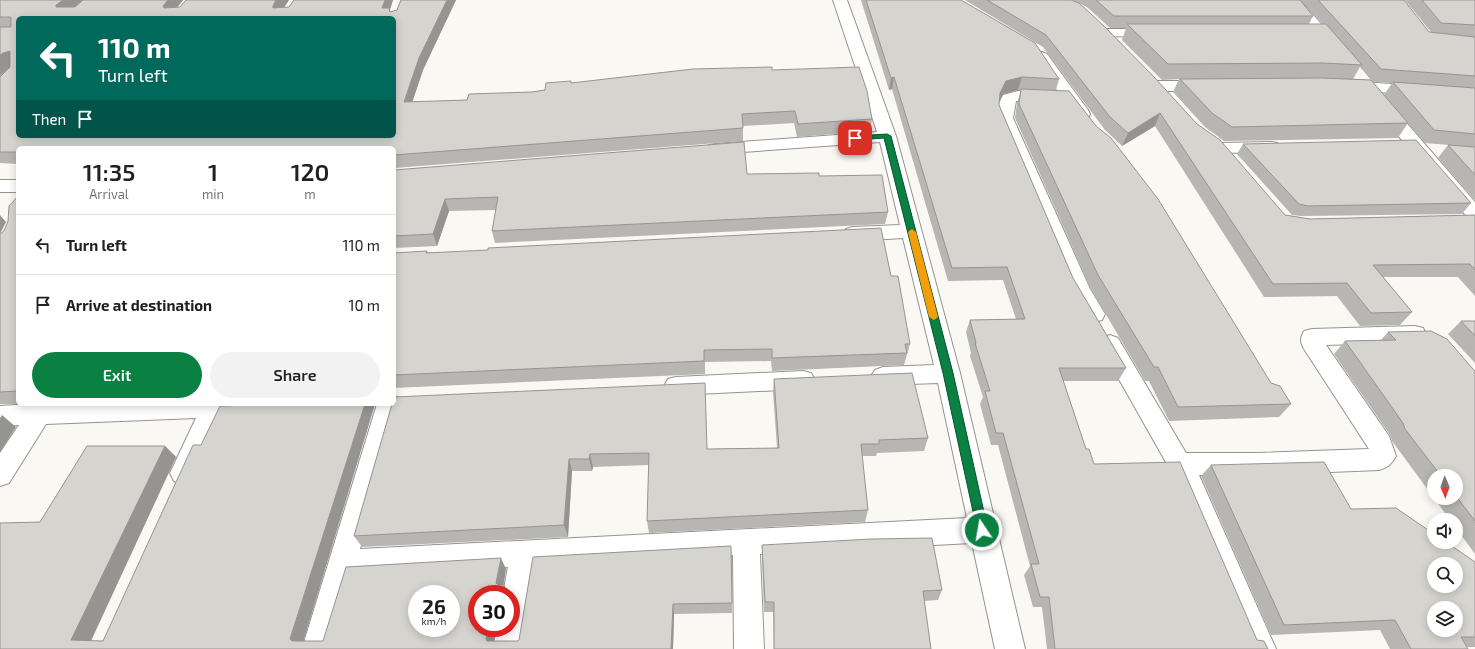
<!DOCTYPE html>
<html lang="en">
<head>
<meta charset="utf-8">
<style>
  body { margin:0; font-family:"Exo 2",sans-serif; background:#f2f2f2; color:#202124; height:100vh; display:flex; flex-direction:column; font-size:15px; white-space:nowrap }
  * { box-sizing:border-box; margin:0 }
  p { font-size:13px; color:#757577 }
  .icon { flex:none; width:22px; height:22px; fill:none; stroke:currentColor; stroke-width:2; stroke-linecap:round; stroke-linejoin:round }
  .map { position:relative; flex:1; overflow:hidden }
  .sheet { position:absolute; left:16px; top:146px; width:380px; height:260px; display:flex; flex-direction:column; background:#fff; border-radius:6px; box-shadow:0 2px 10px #0003 }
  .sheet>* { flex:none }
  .hud { position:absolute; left:16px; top:16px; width:380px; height:122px; border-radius:6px; box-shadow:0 2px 10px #0003; background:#00695c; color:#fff; overflow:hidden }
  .needle { width:26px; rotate:178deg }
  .buttons { position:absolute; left:1427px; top:469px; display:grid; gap:8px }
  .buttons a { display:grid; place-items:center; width:36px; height:36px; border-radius:50%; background:#fff; box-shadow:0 2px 10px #0003; font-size:20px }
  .speed { position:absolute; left:408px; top:585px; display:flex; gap:8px; font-size:20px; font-weight:700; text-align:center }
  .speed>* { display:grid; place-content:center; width:52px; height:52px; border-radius:50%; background:#fff; box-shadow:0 2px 10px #0003; line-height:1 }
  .speed small { font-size:10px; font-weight:400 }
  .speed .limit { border:6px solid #d22; background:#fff; color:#111 }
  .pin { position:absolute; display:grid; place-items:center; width:34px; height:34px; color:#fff; margin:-17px; border-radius:8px; box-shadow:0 2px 6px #0006 }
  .me { position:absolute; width:44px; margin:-22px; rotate:348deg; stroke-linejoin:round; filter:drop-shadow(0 0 3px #0008) }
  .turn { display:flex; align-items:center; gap:14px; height:84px; padding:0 16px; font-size:18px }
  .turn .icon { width:52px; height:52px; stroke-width:2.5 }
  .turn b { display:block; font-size:28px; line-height:34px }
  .then { display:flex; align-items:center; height:38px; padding:0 16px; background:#0003; gap:8px; font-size:15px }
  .eta { display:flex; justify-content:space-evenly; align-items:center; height:68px; text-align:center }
  .eta b { font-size:24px; font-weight:600; line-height:28px }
  .primary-button { display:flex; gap:8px; margin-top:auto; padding:8px 16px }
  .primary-button a { flex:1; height:46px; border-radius:24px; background:#0b8043; color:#fff; font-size:16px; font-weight:600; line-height:46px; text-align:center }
  .primary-button a+a { background:#f2f2f2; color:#202124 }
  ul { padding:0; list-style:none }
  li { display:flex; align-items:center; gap:12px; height:60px; padding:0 16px; border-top:1px solid #e0e0e0 }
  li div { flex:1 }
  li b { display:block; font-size:15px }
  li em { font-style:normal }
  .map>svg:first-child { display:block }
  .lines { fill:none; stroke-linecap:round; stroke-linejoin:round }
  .street-casing { stroke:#94938e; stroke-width:2 }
  .street { fill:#fff; fill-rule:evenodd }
  .wall { fill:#b7b6b2; fill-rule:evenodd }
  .shaded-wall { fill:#959491 }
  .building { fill:#d5d4cf; stroke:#959491; fill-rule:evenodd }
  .route { fill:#0b8043; stroke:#07532c }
  .slow { fill:#f59e0b }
</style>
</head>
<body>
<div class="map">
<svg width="1475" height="649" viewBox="0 0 1475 649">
  <rect width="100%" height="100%" fill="#faf8f3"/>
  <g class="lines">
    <defs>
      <g id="street">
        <polygon points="833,0 847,0 896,136 960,373 1025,649 995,649 972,543 760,554 764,649 734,649 733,555 536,566 523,649 493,649 497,628 511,628 511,594 503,594 508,567 353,576 332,649 302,649 377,404 394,404 394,396 397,397 401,404 360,549 967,518 938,383 883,385 875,382 871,376 875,370 883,367 934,365 903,238 853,241 846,239 843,234 846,229 853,227 900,225 880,142 715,154 709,153 706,149 709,145 715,144 877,132"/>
        <polygon points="1285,0 1300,0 1339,44 1342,47 1339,50 1334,52 1329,50"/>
        <polygon points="1105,29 1154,29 1159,30 1161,33 1159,36 1154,37 1100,36 1098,33 1100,30"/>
        <polygon points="1042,52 1047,54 1088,110 1090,114 1088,118 1082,119 1076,118 1034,57 1037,54"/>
        <polygon points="1157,81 1206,81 1212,83 1214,86 1212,89 1206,91 1157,91 1151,89 1149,86 1151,83"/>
        <polygon points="1349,81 1475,90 1475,100 1343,89 1341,86 1343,83"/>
        <polygon points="1018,91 1055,94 1057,97 1055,100 1049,102 1016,101 1013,118 1090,289 1105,314 1102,320 1094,322 1086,320 1069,290 997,118 998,106 1003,95"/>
        <polygon points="1384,103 1390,104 1475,202 1475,220 1468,218 1378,112 1376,108 1378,104"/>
        <polygon points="1271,142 1277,143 1280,147 1277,151 1271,152 1220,153 1214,152 1211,148 1214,144 1220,143"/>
        <rect x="0" y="180" width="18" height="12"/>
        <path d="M1415 326 1423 328 1426 334 1423 340 1415 342 1326 345 1389 436 1396 456C1391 465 1388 467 1379 470L1255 475H1199L1276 649H1246L1176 480 1099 344 1102 338 1110 335 1118 338 1186 453H1255L1369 449 1304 349C1300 342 1300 338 1304 331L1312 329Z"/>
        <polygon points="803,371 811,373 815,380 811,387 803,389 676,395 668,393 664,386 668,379 676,377"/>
        <polygon points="33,404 308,404 304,411 296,414 220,417 192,481 183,484 174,481 170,473 196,418 46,424 9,483 0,486 0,453 19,425 0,426 0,406"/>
      </g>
    </defs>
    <use href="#street" class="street-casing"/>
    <use href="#street" class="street"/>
  </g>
  <g class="wall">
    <path d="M0 0H183L177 7H180L186 0H289L284 7H289L294 0H393L390 10V12L397 10 401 0H456L423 70 412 102 467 100 545 90 571 83 772 70 872 119 870 131 797 137 794 123 743 126V141L394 168V148H18V164L0 163V77L10 67V66L0 76ZM18 18 394 136 337 137H329V136H202L201 137H76Z"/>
    <polygon points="861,0 961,0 1059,79 1056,90 1271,383 1291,404 1279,417 1169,421 1149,381 1145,381 1091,289 1015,118 1017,103 1021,90 1018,90 1003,94 999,100 999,105 1073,278 1126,368 1118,381 1063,381 1086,449 1094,464 1257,640 1268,649 1047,649 1042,607 1033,607 1024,575 1030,566 998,445 991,445 980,404 983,397 970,356 971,353 966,332 970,320 1016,319 1003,280 948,281 892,89 889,90"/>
    <polygon points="965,0 1071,0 1197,124 1285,215 1310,219 1475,215 1475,296 1458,277 1383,277 1412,312 1400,325 1360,326 1337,296 1264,297 1155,126 1122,146 1105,130 1043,47"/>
    <path d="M1072 0H1300L1313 16 1309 24H1323L1301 0H1404L1429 32H1431L1405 0H1475V200L1438 158 1448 145H1449L1425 143 1384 95 1392 83 1373 82 1408 123 1398 138 1224 141 1205 127 1173 92 1179 79 1162 80 1122 40 1126 28H1110L1087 7ZM1360 67 1371 80 1353 79Z"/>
    <polygon points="1243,144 1471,203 1462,214 1301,216 1292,215 1237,154"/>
    <polygon points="394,170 747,174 819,176 888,212 885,224 495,243 492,231 496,210 449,211 437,246 394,248"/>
    <polygon points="18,196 18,404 0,404 0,234 4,231"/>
    <polygon points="427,251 428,253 891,276 910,344 904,365 772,371 771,361 705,362 705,374 394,388 394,253"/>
    <polygon points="1461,321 1475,321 1475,363 1448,334"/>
    <polygon points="1388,332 1472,368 1475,371 1475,554 1456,528 1456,520 1450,520 1434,498 1456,498 1456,476 1434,476 1434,498 1392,441 1390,435 1334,354 1345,341 1381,340"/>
    <polygon points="774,379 928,438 924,451 877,453 876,456 862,456 868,510 865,522 649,533 647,521 649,465 593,467 592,471 572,471 568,537 362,547 354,536 392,404 707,449 777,448 773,392"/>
    <polygon points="274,404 375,404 303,641 323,641 506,569 503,585 477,594 496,628 493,641 518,641 731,546 732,613 674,614 673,649 0,649 40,522 165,446 176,457 91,641 103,641 201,445"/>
    <polygon points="1211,465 1351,509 1475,562 1475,647 1467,647 1468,649 1390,649 1380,630 1271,635 1201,476"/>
    <polygon points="762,545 942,590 938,600 924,601 931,649 774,649 773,612 764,612 762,555"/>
  </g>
  <g class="shaded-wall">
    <polygon points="63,0 83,0 64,17 56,7 56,5"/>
    <polygon points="168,0 183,0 170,17 164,8 163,6"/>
    <polygon points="276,0 289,0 278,17 273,8 273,6"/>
    <polygon points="385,0 393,0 387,18 382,8"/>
    <polygon points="447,0 456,0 423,70 408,115 404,102 419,58"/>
    <polygon points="10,51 12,65 0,76 0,55 3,53"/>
    <polygon points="894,77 892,89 889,90 891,78"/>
    <polygon points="1022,77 1018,90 1003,94 997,105 1000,93 1006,81"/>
    <polygon points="1160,113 1155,126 1122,146 1128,133"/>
    <polygon points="58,136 77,136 66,148"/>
    <polygon points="445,199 449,211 437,246 433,234"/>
    <polygon points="0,215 6,222 0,234"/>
    <polygon points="365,404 375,404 301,649 290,639"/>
    <polygon points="2,415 16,427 0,452 0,418"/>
    <polygon points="165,446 176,457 87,649 71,640"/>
    <polygon points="590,454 593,467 592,471 589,459"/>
    <polygon points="569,459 572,471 568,537 564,525"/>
    <polygon points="501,558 506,569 502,594 496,583"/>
    <polygon points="504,585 509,594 504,594"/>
    <polygon points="673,604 674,614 673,649 671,649"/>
    <polygon points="488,628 496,628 492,649 486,639"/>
  </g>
  <g class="building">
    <path d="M0 0H63L56 5V7H75L83 0H168L163 6 164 8 180 7 186 0H276L273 6V8L289 7 294 0H385L382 8H389L390 12 397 10 401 0H447L419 58 404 102 467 100 469 94 532 92 545 90 546 83 571 81V83L693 69 772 67V70L859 67 867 91 872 119 798 124 795 111 742 114 743 128 394 155V148H18V152H0V77L10 67V51L3 53 0 55V27H11V17H0ZM18 18H394V136H337V137L318 136H202L201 137 184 136H78L77 137H59L58 136H18Z"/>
    <polygon points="866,0 961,0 1035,43 1059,79 1022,77 1006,81 1000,93 999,105 1073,278 1126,368 1059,368 1086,449 1089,449 1094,464 1180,462 1257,640 1264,641 1268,649 1055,649 1049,597 1040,597 1031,564 1039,564 1003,433 996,433 985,391 990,391 975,343 976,343 970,320 1025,319 1007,267 952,268 894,77 891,78"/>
    <polygon points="987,0 1071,0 1079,3 1103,25 1155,78 1197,124 1220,140 1285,215 1310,219 1475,215 1475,270 1470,264 1373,265 1412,312 1371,313 1347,283 1273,284 1160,113 1128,133 1110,117 1046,35"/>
    <polygon points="1096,0 1300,0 1313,16 1114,16"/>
    <polygon points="1318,0 1404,0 1429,32 1475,37 1475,76 1381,69"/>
    <polygon points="1422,0 1475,0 1475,25 1441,23"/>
    <polygon points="1127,24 1326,24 1362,65 1323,63 1168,64"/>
    <polygon points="1322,78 1371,80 1408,123 1232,127 1212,113 1180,79"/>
    <polygon points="1393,82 1475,88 1475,134 1434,130"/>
    <polygon points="1021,89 1069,91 1096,126 1111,138 1158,199 1271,383 1280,386 1291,404 1178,407 1158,367 1154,367 1098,275 1019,104"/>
    <polygon points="1416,140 1471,203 1308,206 1299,204 1243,144"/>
    <polygon points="744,142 747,174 819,173 819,176 882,175 888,212 492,231 498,197 445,199 433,234 394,236 394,170"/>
    <polygon points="1448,145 1475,147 1475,175"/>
    <polygon points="18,196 18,391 0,392 0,234 4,231 8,221 9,206"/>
    <polygon points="881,228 891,276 898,276 910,344 905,344 907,353 772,358 772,349 704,350 704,361 394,375 394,253 427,251 426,253 488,250 488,248"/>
    <polygon points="1461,321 1475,321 1475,336"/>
    <polygon points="1431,331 1447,339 1472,368 1475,371 1475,521 1456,496 1456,476 1441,476 1405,429 1403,423 1345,341 1396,340 1388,332"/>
    <polygon points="912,373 928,438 879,440 879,444 861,444 868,510 647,521 649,453 590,454 589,459 569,459 564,525 354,536 392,404 394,404 395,397 705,383 707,449 779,448 774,379"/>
    <path d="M274 404H365L290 639 292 641H323L346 567 501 558 496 583 498 585H504V594H477V628H488L486 639 487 641H518L519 640 533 557 731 546 732 603 673 604 671 649H0V523L40 522 87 446H165L71 640 103 641 193 445H201L220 406ZM417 594H451V628H417Z"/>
    <path d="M1324 462 1351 509 1396 508 1434 534V542H1446L1475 562V637H1461L1468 649H1411L1395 620 1284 625 1211 465ZM1434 564H1456V586H1434ZM1434 608H1456V630H1434Z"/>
    <polygon points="932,538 942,590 923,591 931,649 774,649 774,602 765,602 762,545 871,539"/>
  </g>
  <polygon class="route" points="887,134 891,136 953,373 988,530 986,534 982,535 978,534 977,530 943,373 884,138 855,140 852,138 855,136"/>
  <polygon class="slow" points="912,229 916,232 938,317 934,320 929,317 908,232"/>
</svg>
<div class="buttons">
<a><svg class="needle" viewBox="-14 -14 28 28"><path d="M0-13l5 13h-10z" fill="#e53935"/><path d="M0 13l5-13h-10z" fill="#757577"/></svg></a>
<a><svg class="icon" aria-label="sound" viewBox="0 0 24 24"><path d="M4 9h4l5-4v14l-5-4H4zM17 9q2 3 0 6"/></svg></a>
<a><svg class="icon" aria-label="search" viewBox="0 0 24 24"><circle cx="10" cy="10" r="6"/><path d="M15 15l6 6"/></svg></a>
<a><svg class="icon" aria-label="layers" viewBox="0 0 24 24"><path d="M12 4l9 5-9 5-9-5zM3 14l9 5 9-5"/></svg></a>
</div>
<div class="speed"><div>26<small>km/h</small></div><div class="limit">30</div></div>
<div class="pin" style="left:855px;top:138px;background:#d93025"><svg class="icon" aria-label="arrive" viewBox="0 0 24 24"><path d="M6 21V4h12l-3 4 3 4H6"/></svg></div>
<svg class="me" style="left:982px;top:530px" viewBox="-20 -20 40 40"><circle r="17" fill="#0b8043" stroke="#fff" stroke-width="3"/><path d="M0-11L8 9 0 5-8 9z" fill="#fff"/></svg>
<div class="hud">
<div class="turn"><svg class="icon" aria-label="left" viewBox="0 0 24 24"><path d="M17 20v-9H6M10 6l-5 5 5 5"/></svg><div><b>110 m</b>Turn left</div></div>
<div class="then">Then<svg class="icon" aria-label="arrive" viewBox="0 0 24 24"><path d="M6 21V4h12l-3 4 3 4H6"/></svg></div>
</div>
<section class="sheet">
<div class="eta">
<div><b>11:35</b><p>Arrival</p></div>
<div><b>1</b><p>min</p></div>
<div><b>120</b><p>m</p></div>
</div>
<ul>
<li><svg class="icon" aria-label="left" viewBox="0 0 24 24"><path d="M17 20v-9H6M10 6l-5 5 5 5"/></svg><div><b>Turn left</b></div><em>110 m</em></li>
<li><svg class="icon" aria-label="arrive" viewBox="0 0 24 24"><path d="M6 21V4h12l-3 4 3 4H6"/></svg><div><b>Arrive at destination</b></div><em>10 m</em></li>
</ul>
<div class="primary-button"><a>Exit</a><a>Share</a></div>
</section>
</div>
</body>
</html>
